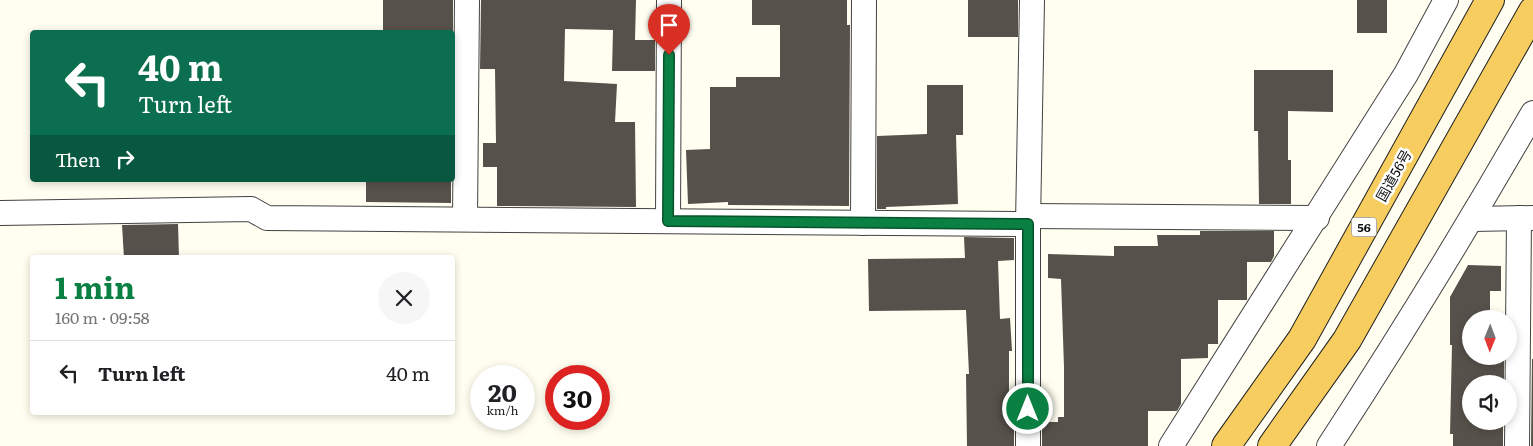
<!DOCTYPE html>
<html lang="en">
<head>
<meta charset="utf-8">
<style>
  body { margin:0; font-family:Literata,"Noto Sans JP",serif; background:#f6f6f6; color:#202124; height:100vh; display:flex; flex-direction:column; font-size:19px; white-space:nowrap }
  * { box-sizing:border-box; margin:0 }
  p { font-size:16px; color:#757577 }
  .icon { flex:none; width:28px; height:28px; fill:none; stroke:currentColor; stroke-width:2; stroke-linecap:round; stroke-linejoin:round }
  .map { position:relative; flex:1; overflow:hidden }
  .side { position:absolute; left:30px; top:255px; width:425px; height:160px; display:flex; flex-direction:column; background:#fff; border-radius:5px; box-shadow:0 2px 8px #0003 }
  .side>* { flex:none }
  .hud { position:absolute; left:30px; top:30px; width:425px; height:152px; border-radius:5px; box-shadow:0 2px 8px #0003; background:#0b6e4f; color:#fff; overflow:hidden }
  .needle { width:32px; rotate:181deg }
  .controls { position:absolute; left:1462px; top:310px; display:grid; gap:10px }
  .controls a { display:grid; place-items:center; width:55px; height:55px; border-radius:50%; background:#fff; box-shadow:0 2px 8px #0003; font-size:25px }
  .speed { position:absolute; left:470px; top:365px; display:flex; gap:10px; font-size:25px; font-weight:700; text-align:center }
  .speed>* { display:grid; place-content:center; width:65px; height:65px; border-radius:50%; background:#fff; box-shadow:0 2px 8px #0003; line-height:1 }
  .speed small { font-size:12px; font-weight:400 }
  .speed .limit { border:8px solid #d22; background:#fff; color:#111 }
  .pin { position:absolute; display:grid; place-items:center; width:42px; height:42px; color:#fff; margin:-51px -21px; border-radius:50% 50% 50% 0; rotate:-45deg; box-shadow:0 0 5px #0007 }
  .pin .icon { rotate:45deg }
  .me { position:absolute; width:55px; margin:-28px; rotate:0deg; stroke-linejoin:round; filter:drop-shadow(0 0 4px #0008) }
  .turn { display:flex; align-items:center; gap:18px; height:105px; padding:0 25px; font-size:22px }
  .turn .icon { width:65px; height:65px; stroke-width:2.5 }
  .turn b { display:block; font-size:35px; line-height:42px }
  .then { display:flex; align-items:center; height:48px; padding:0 25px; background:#0003; gap:10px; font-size:19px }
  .round { display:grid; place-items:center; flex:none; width:52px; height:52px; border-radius:26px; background:#f6f6f6 }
  .summary { display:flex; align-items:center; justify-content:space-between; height:85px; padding:0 25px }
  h1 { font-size:30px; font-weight:700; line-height:38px; color:#0b8043 }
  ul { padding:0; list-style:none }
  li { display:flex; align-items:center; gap:15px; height:65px; padding:0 25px; border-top:1px solid #e0e0e0 }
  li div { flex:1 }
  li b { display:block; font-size:19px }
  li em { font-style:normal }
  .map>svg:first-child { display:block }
  .building { fill:#57514b }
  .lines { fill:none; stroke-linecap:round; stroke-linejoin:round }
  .minor-casing { stroke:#424242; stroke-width:26 }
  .trunk-casing { stroke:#202020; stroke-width:30 }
  .minor { stroke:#fff; stroke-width:24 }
  .trunk { stroke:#f7cd5f; stroke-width:28 }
  .route-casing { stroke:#07532c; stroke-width:12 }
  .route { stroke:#0b8043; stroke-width:9 }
  .labels { text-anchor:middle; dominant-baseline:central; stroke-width:5; stroke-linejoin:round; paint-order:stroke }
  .shield { fill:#fff; stroke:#575757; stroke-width:1 }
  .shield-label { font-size:12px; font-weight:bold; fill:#0f0f0f }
  .street-label { font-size:14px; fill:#0f0f0f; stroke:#fff }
</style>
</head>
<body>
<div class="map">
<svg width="1533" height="446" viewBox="0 0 1533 446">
  <rect width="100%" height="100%" fill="#fffef0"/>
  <g class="building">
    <polygon points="383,0 453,0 453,60 452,32 383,32"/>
    <polygon points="481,0 636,0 635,40 655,40 655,71 612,71 613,30 565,29 564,81 617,84 615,122 635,122 636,207 497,206 497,167 483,167 483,143 496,143 495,69 480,69"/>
    <polygon points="752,0 847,0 847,25 850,25 849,206 728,205 728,202 688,204 686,150 710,149 710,87 736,87 736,77 780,77 780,25 752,25"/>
    <rect x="968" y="0" width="50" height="37"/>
    <rect x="1357" y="0" width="30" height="33"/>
    <polygon points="1254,70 1333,70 1333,112 1288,111 1288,160 1291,160 1291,204 1259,204 1258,131 1254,131"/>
    <polygon points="927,85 963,85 963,135 956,135 958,204 886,207 886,209 877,209 877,136 927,134"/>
    <polygon points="366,180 451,180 451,203 366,202"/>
    <polygon points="178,224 179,258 124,258 122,225"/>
    <polygon points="1200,231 1274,231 1274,256 1271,262 1247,262 1247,300 1218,300 1218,344 1208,344 1208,358 1181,359 1181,404 1177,411 1148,411 1148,446 1042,446 1042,422 1058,422 1058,417 1064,417 1064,367 1061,279 1048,278 1048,254 1114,256 1114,246 1158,246 1157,235 1200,235"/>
    <polygon points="964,237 1014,238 1014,260 998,261 1000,319 1010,318 1012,351 1009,351 1009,422 1014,422 1014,446 967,446 966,374 969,374 966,310 869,311 868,259 965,258"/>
    <polygon points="1468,265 1501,266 1501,291 1490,291 1490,319 1471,319 1471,356 1490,356 1490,358 1504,359 1504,384 1471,384 1471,421 1503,421 1503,446 1453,446 1453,434 1450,434 1452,345 1450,345 1450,297"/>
    <polygon points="1532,359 1533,359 1533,446 1531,446"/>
  </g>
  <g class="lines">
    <defs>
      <g id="minor">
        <polyline points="0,213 251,209 267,218 1028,224"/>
        <polyline points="1029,216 1317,218"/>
        <polyline points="465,219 467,0"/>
        <polyline points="1472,219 1533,218"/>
        <polyline points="668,221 669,0"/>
        <polyline points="863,223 864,0"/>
        <polyline points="1028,446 1028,224 1032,0"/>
        <polyline points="1171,446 1406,74 1446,0"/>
        <path d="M1329 446C1400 337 1468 226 1533 113"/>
        <polyline points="1517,446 1519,218"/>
      </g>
      <g id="trunk">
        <polyline points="1226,446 1302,339 1490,0"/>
        <polyline points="1272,446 1347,340 1533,11"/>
      </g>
    </defs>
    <use href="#minor" class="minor-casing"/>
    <use href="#trunk" class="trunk-casing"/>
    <use href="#minor" class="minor"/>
    <use href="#trunk" class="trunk"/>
  </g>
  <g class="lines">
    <defs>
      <polyline id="route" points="669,55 668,221 1028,224 1028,409"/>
    </defs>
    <use href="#route" class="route-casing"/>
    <use href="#route" class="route"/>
  </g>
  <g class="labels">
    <rect class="shield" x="1351.5" y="217.5" width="25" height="19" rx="4"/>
    <g class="shield-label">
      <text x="1364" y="227">56</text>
    </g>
    <g class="street-label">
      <text transform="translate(1393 175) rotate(-61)">国道56号</text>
    </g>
  </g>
</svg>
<div class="controls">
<a><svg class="needle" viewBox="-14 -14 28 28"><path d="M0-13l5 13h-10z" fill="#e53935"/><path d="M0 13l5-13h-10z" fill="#757577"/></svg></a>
<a><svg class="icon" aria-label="sound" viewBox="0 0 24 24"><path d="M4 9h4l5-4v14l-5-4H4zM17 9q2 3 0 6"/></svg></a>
</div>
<div class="speed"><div>20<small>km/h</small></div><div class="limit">30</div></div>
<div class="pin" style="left:669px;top:55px;background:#d93025"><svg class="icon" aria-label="arrive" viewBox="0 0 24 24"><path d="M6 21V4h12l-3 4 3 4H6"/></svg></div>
<svg class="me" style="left:1028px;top:409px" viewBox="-20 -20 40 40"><circle r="17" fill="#0b8043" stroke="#fff" stroke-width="3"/><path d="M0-11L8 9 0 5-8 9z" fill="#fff"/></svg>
<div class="hud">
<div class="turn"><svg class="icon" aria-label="left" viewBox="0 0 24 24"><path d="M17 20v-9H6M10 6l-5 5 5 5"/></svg><div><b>40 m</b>Turn left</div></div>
<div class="then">Then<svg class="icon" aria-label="right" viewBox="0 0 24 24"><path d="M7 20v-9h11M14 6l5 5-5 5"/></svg></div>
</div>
<section class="side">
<div class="summary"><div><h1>1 min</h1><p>160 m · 09:58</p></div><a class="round"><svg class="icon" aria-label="close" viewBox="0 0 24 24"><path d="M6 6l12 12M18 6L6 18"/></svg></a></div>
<ul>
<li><svg class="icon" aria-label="left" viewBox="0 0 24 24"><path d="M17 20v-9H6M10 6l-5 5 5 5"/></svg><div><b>Turn left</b></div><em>40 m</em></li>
</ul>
</section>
</div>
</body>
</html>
